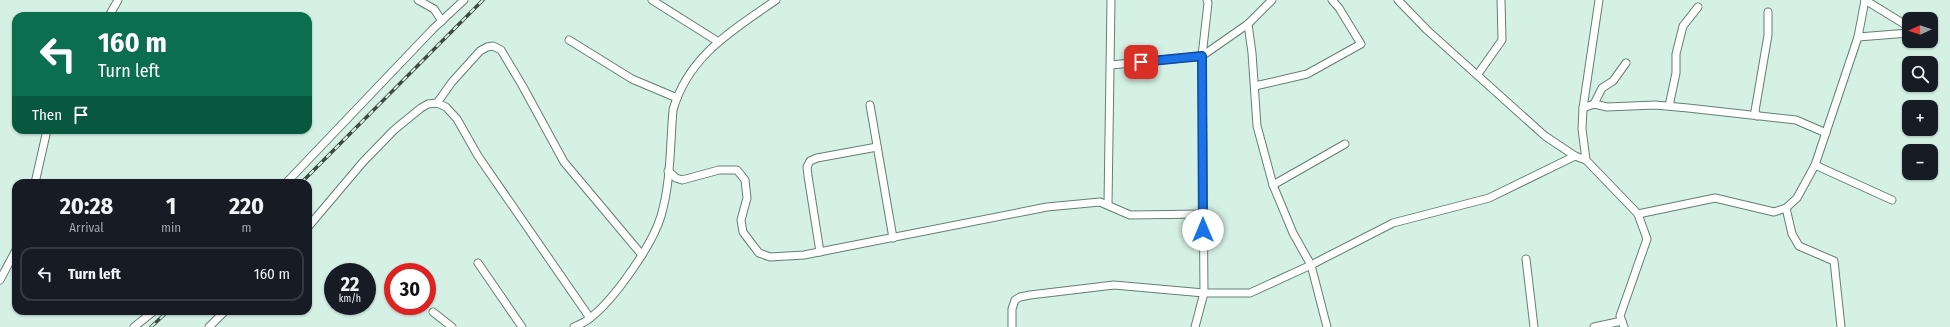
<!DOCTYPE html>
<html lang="en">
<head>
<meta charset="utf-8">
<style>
  body { margin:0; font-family:"Fira Sans Condensed",sans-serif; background:#20242c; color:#f1f3f6; height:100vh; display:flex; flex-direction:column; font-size:15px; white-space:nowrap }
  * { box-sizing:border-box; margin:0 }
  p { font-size:13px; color:#9ea1a6 }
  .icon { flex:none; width:22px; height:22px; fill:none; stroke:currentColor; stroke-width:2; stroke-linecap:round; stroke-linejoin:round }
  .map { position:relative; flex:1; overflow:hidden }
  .drawer { position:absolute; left:12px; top:179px; width:300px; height:136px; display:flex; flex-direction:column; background:#171b24; border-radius:12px; box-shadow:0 1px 3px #0004 }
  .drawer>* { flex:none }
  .top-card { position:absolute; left:12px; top:12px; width:300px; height:122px; border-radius:12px; box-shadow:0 1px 3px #0004; background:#0b6e4f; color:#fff; overflow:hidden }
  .needle { width:26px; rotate:267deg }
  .controls { position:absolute; left:1902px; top:12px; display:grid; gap:8px }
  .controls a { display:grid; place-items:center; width:36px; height:36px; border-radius:8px; background:#171b24; box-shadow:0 1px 3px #0004; font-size:20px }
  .speed { position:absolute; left:324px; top:263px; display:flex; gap:8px; font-size:20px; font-weight:700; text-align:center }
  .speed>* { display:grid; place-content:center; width:52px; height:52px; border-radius:50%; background:#171b24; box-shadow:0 1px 3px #0004; line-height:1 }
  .speed small { font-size:10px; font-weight:400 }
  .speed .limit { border:6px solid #d22; background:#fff; color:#111 }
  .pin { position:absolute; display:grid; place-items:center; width:34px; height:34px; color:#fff; margin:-17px; border-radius:8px; box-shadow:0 2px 6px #0006 }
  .me { position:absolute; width:44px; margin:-22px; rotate:0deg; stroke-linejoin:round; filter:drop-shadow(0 0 3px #0008) }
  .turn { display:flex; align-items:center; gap:14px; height:84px; padding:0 20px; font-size:18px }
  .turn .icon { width:52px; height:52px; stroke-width:2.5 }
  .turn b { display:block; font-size:28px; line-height:34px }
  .then { display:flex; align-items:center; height:38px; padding:0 20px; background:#0003; gap:8px; font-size:15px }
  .eta { display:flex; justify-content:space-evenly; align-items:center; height:68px; text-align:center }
  .eta b { font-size:24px; font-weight:700; line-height:28px }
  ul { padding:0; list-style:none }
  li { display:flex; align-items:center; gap:12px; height:54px; margin:0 8px 6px; padding:0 12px; border:2px solid #363941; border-radius:12px }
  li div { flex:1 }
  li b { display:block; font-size:15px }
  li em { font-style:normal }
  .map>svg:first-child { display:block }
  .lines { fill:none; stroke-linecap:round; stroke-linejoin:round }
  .street-casing { stroke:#657e74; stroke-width:9 }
  .street { stroke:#fff; stroke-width:7 }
  .rail-casing { stroke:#3d4a45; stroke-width:3.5 }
  .rail { stroke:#d5f1e6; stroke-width:2; stroke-dasharray:6; stroke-linecap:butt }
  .route-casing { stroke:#114b97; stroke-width:10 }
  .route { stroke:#1a73e8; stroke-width:7 }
</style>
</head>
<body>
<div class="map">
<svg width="1950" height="327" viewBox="0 0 1950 327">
  <rect width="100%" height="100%" fill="#d5f1e6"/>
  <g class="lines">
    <defs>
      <g id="street">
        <polyline points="418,0 434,9 442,21"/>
        <polyline points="652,0 717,41"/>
        <polyline points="1398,0 1427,30 1545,136 1575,156 1586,160"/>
        <polyline points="1599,0 1583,108 1582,129 1586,160 1638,214 1647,239 1620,316 1624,327"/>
        <polyline points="1865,0 1858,37 1909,33"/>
        <polyline points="1865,0 1909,27"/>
        <polyline points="109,16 118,0"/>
        <polyline points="1248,24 1252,53 1257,126 1273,185 1293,233 1311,265 1327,327"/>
        <polyline points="569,40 632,79 677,98"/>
        <polyline points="1111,65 1202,56 1248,24 1272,0"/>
        <polyline points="1478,74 1502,40 1501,0"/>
        <polyline points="1255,86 1307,74 1361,44 1339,8 1332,0"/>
        <polyline points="437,103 452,82 480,51 487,47 493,46 501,50 522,85 564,162 642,255"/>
        <polyline points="1594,104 1602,88 1613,81 1626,63"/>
        <polyline points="870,105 893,238"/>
        <polyline points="1669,106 1676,73 1676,54 1683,26 1698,7"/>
        <polyline points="1583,108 1594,104 1607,107 1655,105 1688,108 1796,120 1826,133"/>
        <polyline points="1757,116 1755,111 1768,35 1768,12"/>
        <polyline points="1815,165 1892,200"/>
        <polyline points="668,171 676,178 682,180 719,170 737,170 745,180 747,198 741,220 743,232 752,244 759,253 770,257 804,255 1047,207 1100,202 1130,215 1203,214"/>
        <polyline points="35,183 47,130"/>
        <polyline points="286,183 433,29 464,0"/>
        <polyline points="1273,185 1345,144"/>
        <polyline points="1108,204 1111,0"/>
        <polyline points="1786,208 1792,234 1799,246 1834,261 1841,327"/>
        <polyline points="1638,214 1715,198 1774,212 1786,208 1797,198 1815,165 1858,37"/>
        <polyline points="308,227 363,162 394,130 421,108 428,104 437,103 446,107 457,119 478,156 590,318"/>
        <polyline points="820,252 808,176 807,167 810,161 817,158 877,147"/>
        <polyline points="1526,259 1534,327"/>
        <polyline points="478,263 522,327"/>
        <polyline points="0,280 16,250"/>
        <polyline points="433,312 452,327"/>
        <polyline points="134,327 154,311"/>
        <polyline points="209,327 225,311"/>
        <path d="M574 327C580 324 586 322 590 318 614 300 653 244 661 216 671 182 670 145 673 110 688 56 733 30 776 0"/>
        <polyline points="1012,327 1012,309 1015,300 1020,297 1030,295 1114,285 1204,293 1250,293 1311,265 1393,223 1489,198 1575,156"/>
        <polyline points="1195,327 1204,293 1202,56 1208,3 1207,0"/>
        <polyline points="1594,327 1622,321"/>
      </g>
    </defs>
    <use href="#street" class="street-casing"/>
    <use href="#street" class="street"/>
    <defs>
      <g id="rail">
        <polyline points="301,183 483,0"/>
        <polyline points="151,327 168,311"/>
      </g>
    </defs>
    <use href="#rail" class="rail-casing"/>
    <use href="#rail" class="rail"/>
  </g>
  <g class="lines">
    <defs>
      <polyline id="route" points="1141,62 1202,56 1203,230"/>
    </defs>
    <use href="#route" class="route-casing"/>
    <use href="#route" class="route"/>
  </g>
</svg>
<div class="controls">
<a><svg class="needle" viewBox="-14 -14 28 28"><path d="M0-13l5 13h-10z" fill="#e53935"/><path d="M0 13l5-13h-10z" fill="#9ea1a6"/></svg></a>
<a><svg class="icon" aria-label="search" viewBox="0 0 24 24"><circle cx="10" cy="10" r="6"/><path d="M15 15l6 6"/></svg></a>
<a>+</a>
<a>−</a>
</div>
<div class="speed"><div>22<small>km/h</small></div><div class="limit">30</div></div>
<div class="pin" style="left:1141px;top:62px;background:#d93025"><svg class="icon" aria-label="arrive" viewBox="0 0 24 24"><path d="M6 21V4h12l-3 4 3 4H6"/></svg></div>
<svg class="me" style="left:1203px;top:230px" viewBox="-20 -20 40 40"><circle r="19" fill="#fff"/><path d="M0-13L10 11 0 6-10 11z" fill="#1a73e8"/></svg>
<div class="top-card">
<div class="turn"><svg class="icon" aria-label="left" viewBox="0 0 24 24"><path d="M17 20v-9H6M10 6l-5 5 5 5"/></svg><div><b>160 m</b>Turn left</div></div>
<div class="then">Then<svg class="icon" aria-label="arrive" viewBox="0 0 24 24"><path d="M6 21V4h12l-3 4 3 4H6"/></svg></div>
</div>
<section class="drawer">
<div class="eta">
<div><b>20:28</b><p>Arrival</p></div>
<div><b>1</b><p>min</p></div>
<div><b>220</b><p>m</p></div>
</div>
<ul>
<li><svg class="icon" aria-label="left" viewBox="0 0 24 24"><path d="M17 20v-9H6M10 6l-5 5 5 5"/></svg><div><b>Turn left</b></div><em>160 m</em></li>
</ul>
</section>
</div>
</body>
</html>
